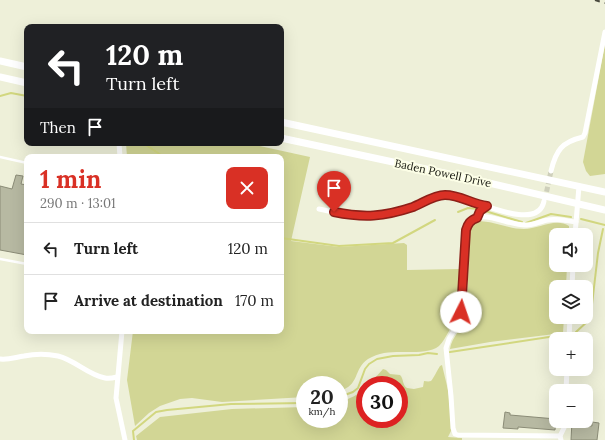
<!DOCTYPE html>
<html lang="en">
<head>
<meta charset="utf-8">
<style>
  body { margin:0; font-family:Lora,serif; background:#f6f6f6; color:#222; height:100vh; display:flex; flex-direction:column; font-size:15px; white-space:nowrap }
  * { box-sizing:border-box; margin:0 }
  p { font-size:13px; color:#767676 }
  .icon { flex:none; width:22px; height:22px; fill:none; stroke:currentColor; stroke-width:2; stroke-linecap:round; stroke-linejoin:round }
  .map { position:relative; flex:1; overflow:hidden }
  .details { position:absolute; left:24px; top:154px; width:260px; height:180px; display:flex; flex-direction:column; background:#fff; border-radius:8px; box-shadow:0 4px 16px #0002 }
  .details>* { flex:none }
  .top-card { position:absolute; left:24px; top:24px; width:260px; height:122px; border-radius:8px; box-shadow:0 4px 16px #0002; background:#202124; color:#fff; overflow:hidden }
  .fabs { position:absolute; left:549px; top:228px; display:grid; gap:8px }
  .fabs a { display:grid; place-items:center; width:44px; height:44px; border-radius:8px; background:#fff; box-shadow:0 4px 16px #0002; font-size:20px }
  .speed { position:absolute; left:296px; top:376px; display:flex; gap:8px; font-size:20px; font-weight:700; text-align:center }
  .speed>* { display:grid; place-content:center; width:52px; height:52px; border-radius:50%; background:#fff; box-shadow:0 4px 16px #0002; line-height:1 }
  .speed small { font-size:10px; font-weight:400 }
  .speed .limit { border:6px solid #d22; background:#fff; color:#111 }
  .pin { position:absolute; display:grid; place-items:center; width:34px; height:34px; color:#fff; margin:-41px -17px; border-radius:50% 50% 50% 0; rotate:-45deg; box-shadow:0 0 4px #0007 }
  .pin .icon { rotate:45deg }
  .me { position:absolute; width:44px; margin:-22px; rotate:4deg; stroke-linejoin:round; filter:drop-shadow(0 0 3px #0008) }
  .turn { display:flex; align-items:center; gap:14px; height:84px; padding:0 16px; font-size:18px }
  .turn .icon { width:52px; height:52px; stroke-width:2.5 }
  .turn b { display:block; font-size:28px; line-height:34px }
  .then { display:flex; align-items:center; height:38px; padding:0 16px; background:#0003; gap:8px; font-size:15px }
  .round { display:grid; place-items:center; flex:none; width:42px; height:42px; border-radius:8px; background:#f6f6f6 }
  .overview { display:flex; align-items:center; justify-content:space-between; height:68px; padding:0 16px }
  h1 { font-size:24px; font-weight:700; line-height:30px; color:#d93025 }
  ul { padding:0; list-style:none }
  li { display:flex; align-items:center; gap:12px; height:52px; padding:0 16px; border-top:1px solid #e0e0e0 }
  li div { flex:1 }
  li b { display:block; font-size:15px }
  li em { font-style:normal }
  .map>svg:first-child { display:block }
  .green { fill:#d2d695 }
  .lines { fill:none; stroke-linecap:round; stroke-linejoin:round }
  .stream { stroke:#d2d77f; stroke-width:2 }
  .building { fill:#b7b9a2; stroke:#8b8c77 }
  .street-tunnel { stroke:#cecfbb; stroke-width:5; stroke-dasharray:5 2.5; stroke-linecap:butt }
  .lane { stroke:#fff; stroke-width:2.5 }
  .street { stroke:#fff; stroke-width:5 }
  .secondary { stroke:#fff; stroke-width:7 }
  .rail { stroke:#48493e; stroke-width:2; stroke-dasharray:5 5; stroke-linecap:butt }
  .route-casing { stroke:#8d1f18; stroke-width:10 }
  .route { stroke:#d93025; stroke-width:7 }
  .labels { text-anchor:middle; dominant-baseline:central; stroke-width:4; stroke-linejoin:round; paint-order:stroke }
  .street-label { font-size:11px; fill:#16170f; stroke:#fcfee6 }
</style>
</head>
<body>
<div class="map">
<svg width="605" height="440" viewBox="0 0 605 440">
  <rect width="100%" height="100%" fill="#eef0d9"/>
  <g class="green">
    <polygon points="605,44 605,174 590,176 586,171 583,162"/>
    <path d="M126 143H246L310 157 291 241 339 247 404 243 407 245V270L459 269C459 280 460 304 457 314 455 320 451 326 449 331 446 336 443 342 439 346 432 352 418 352 409 352 395 352 381 351 368 359 353 369 360 386 339 391V385H305V397L222 402 192 398 180 399 160 406 149 413 135 426 127 380 133 331H281V157H127Z"/>
    <path d="M475 221C492 220 508 229 524 229 538 229 556 217 569 226V235H556V265H567L566 287H556V317H564L563 333 490 342 450 349C451 337 464 328 465 316 469 287 468 257 470 228L471 224Z"/>
    <path d="M442 365 448 390 452 429 448 437 462 438V440H137L136 436 160 417 232 409 305 407V419H339V403C349 398 359 396 365 386V419H399V385H366L369 380 375 378 383 369 386 370 390 374 400 375C404 379 402 385 407 388L414 389 423 387 424 381C426 381 428 382 431 381 433 379 438 369 440 366Z"/>
  </g>
  <g class="lines">
    <g class="stream">
      <polyline points="0,96 11,93 27,96"/>
      <polyline points="143,143 164,157"/>
      <polyline points="485,211 522,222"/>
      <polyline points="458,212 468,208 478,209"/>
      <polyline points="581,219 605,225"/>
      <polyline points="526,223 551,214 571,217"/>
      <polyline points="281,238 339,246 393,243 435,220"/>
      <polyline points="576,332 589,320 591,313 598,253 603,229"/>
      <polyline points="450,352 562,335"/>
      <polyline points="339,397 353,392 358,388 365,369 369,364 377,359 393,356 419,355 428,353 437,354"/>
      <polyline points="134,440 133,431 156,412 167,410 231,404 305,403"/>
    </g>
  </g>
  <g class="building">
    <polygon points="16,175 23,176 21,184 27,185 27,255 0,250 0,186 12,189"/>
    <polygon points="505,412 510,413 510,415 556,419 555,430 518,427 518,429 503,428"/>
    <polygon points="572,421 579,421 579,425 592,426 592,422 599,423 597,440 571,440"/>
  </g>
  <g class="lines">
    <polyline class="street-tunnel" points="545,199 551,171"/>
    <g class="lane">
      <polyline points="0,157 27,163"/>
      <polyline points="0,259 27,264"/>
    </g>
    <g class="street">
      <polyline points="119,143 120,157"/>
      <path d="M551 171C556 150 562 142 583 137L585 133 605 32"/>
      <path d="M319 209C338 213 358 218 377 216 390 215 404 210 416 206 428 201 439 194 453 196 472 198 538 234 544 201"/>
      <polyline points="477,218 480,211 487,206"/>
      <polyline points="575,235 579,186"/>
      <polyline points="572,287 573,265"/>
      <polyline points="122,331 116,398 125,440"/>
      <polyline points="569,339 570,317"/>
      <path d="M0 359C9 360 16 357 24 356 34 354 48 354 58 356 75 360 88 375 105 378 109 379 113 378 117 377"/>
      <polyline points="566,391 567,369"/>
      <path d="M560 436 458 435 455 434 453 428 451 396 446 348 449 339 459 322 461 312 466 230C474 202 508 227 527 225 534 225 541 221 548 220 556 218 567 221 576 222"/>
      <polyline points="561,440 560,436 564,428 564,421"/>
    </g>
    <g class="secondary">
      <polyline points="0,61 27,67"/>
      <polyline points="0,77 27,83"/>
      <polyline points="281,122 605,192"/>
      <polyline points="281,138 463,177 605,210"/>
    </g>
    <polyline class="rail" points="595,0 605,3"/>
  </g>
  <g class="lines">
    <defs>
      <path id="route" d="M334 212C364 218 383 217 413 207 423 203 434 195 445 195 460 195 472 204 487 206L480 211 477 218C470 220 468 224 466 230L461 312"/>
    </defs>
    <use href="#route" class="route-casing"/>
    <use href="#route" class="route"/>
  </g>
  <g class="labels">
    <g class="street-label">
      <text transform="translate(443 173) rotate(12)">Baden Powell Drive</text>
    </g>
  </g>
</svg>
<div class="fabs">
<a><svg class="icon" aria-label="sound" viewBox="0 0 24 24"><path d="M4 9h4l5-4v14l-5-4H4zM17 9q2 3 0 6"/></svg></a>
<a><svg class="icon" aria-label="layers" viewBox="0 0 24 24"><path d="M12 4l9 5-9 5-9-5zM3 14l9 5 9-5"/></svg></a>
<a>+</a>
<a>−</a>
</div>
<div class="speed"><div>20<small>km/h</small></div><div class="limit">30</div></div>
<div class="pin" style="left:334px;top:212px;background:#d93025"><svg class="icon" aria-label="arrive" viewBox="0 0 24 24"><path d="M6 21V4h12l-3 4 3 4H6"/></svg></div>
<svg class="me" style="left:461px;top:312px" viewBox="-20 -20 40 40"><circle r="19" fill="#fff"/><path d="M0-13L10 11 0 6-10 11z" fill="#d93025"/></svg>
<div class="top-card">
<div class="turn"><svg class="icon" aria-label="left" viewBox="0 0 24 24"><path d="M17 20v-9H6M10 6l-5 5 5 5"/></svg><div><b>120 m</b>Turn left</div></div>
<div class="then">Then<svg class="icon" aria-label="arrive" viewBox="0 0 24 24"><path d="M6 21V4h12l-3 4 3 4H6"/></svg></div>
</div>
<section class="details">
<div class="overview"><div><h1>1 min</h1><p>290 m · 13:01</p></div><a class="round" style="background:#d93025;color:#fff"><svg class="icon" aria-label="close" viewBox="0 0 24 24"><path d="M6 6l12 12M18 6L6 18"/></svg></a></div>
<ul>
<li><svg class="icon" aria-label="left" viewBox="0 0 24 24"><path d="M17 20v-9H6M10 6l-5 5 5 5"/></svg><div><b>Turn left</b></div><em>120 m</em></li>
<li><svg class="icon" aria-label="arrive" viewBox="0 0 24 24"><path d="M6 21V4h12l-3 4 3 4H6"/></svg><div><b>Arrive at destination</b></div><em>170 m</em></li>
</ul>
</section>
</div>
</body>
</html>
